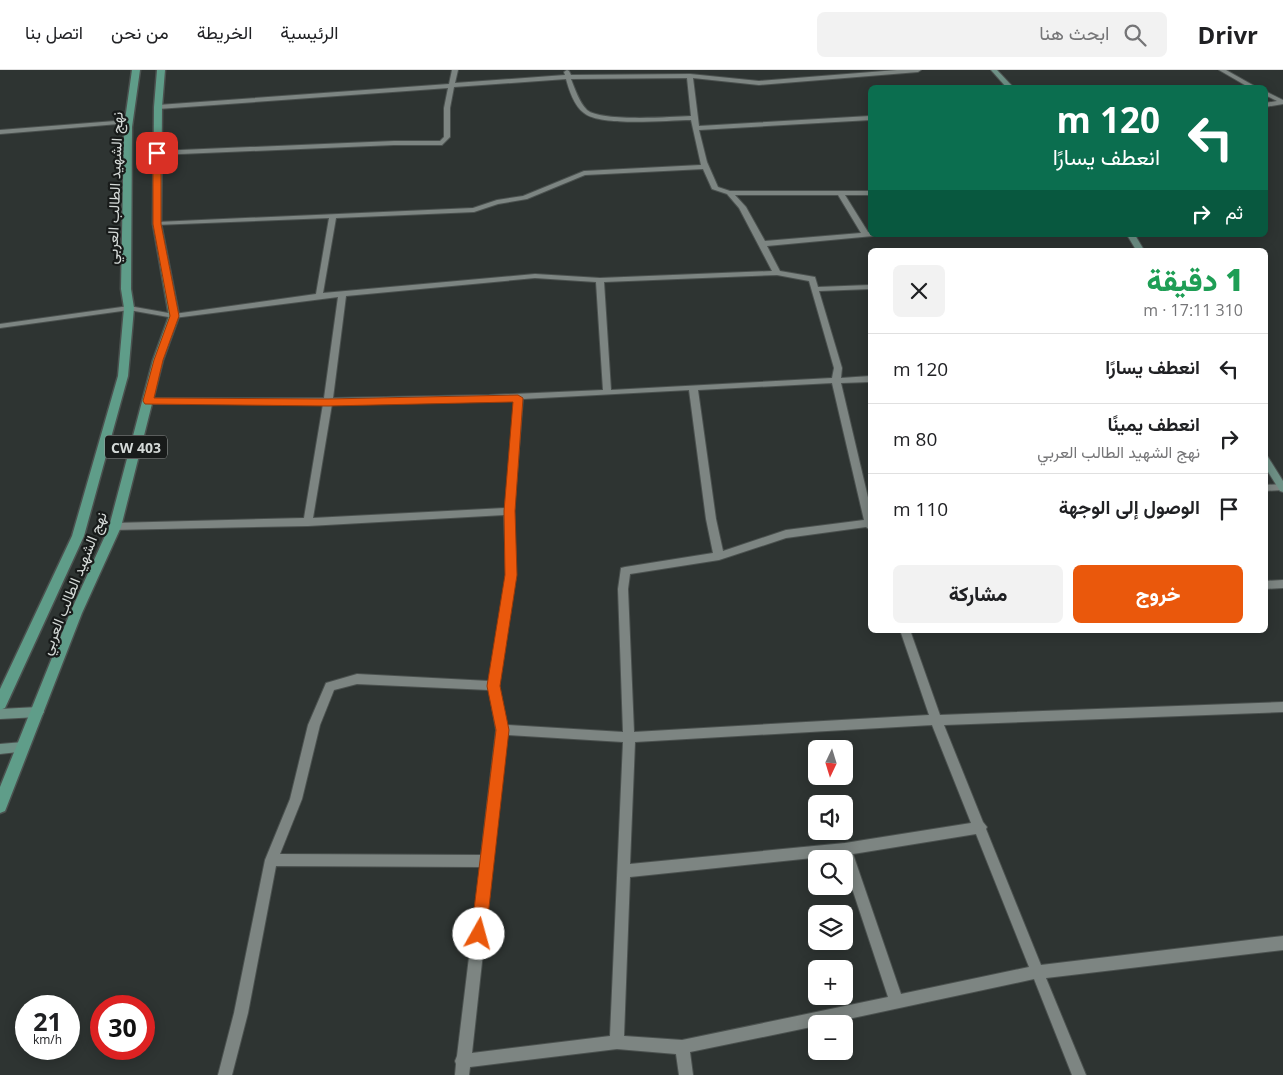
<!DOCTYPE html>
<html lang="ar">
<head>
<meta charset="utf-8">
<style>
  body { margin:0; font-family:"Open Sans",Vazirmatn,sans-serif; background:#f2f2f2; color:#202124; direction:rtl; height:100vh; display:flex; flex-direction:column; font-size:19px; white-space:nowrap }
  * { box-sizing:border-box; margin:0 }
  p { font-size:16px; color:#757577 }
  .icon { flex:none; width:28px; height:28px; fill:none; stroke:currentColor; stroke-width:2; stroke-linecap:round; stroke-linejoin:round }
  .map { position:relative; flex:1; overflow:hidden; direction:ltr }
  .details { position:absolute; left:868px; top:178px; width:400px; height:385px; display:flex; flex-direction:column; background:#fff; border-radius:8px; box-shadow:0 2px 12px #0003; direction:rtl }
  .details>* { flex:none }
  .banner { position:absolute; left:868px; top:15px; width:400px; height:152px; border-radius:8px; box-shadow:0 2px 12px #0003; direction:rtl; background:#0b6e4f; color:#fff; overflow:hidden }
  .needle { width:32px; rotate:184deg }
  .fabs { position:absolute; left:808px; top:670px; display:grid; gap:10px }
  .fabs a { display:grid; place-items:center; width:45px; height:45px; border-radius:8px; background:#fff; box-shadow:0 2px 12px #0003; font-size:25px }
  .speed { position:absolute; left:15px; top:925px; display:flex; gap:10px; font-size:25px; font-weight:700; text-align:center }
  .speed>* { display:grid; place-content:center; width:65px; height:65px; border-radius:50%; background:#fff; box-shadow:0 2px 12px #0003; line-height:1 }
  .speed small { font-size:12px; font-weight:400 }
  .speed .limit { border:8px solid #d22; background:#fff; color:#111 }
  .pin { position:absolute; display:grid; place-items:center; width:42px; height:42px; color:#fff; margin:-21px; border-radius:10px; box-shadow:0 2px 8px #0006 }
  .me { position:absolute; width:55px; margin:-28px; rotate:7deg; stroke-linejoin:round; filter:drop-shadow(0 0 4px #0008) }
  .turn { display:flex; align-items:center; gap:18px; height:105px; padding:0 25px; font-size:22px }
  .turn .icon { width:65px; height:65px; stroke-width:2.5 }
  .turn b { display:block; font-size:35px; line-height:42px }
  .then { display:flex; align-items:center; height:48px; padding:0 25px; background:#0003; gap:10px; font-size:19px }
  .round { display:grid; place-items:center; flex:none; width:52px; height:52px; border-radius:8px; background:#f2f2f2 }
  .summary { display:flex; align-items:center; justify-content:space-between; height:85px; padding:0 25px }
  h1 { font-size:30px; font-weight:800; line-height:38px; color:#1e9e55 }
  .button { display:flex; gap:10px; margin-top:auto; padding:10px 25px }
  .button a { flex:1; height:58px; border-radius:8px; background:#ea580c; color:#fff; font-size:20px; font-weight:800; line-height:58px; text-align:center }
  .button a+a { background:#f2f2f2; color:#202124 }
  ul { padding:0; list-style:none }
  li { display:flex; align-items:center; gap:15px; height:70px; padding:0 25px; border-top:1px solid #e0e0e0 }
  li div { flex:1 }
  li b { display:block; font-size:19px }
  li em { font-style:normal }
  header { display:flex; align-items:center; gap:30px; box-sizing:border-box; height:70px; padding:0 25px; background:#fff; border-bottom:1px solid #e0e0e0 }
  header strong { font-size:24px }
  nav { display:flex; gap:28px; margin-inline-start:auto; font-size:18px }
  .search { width:350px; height:45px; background:#f2f2f2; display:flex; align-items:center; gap:12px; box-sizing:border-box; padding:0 18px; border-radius:8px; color:#757577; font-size:19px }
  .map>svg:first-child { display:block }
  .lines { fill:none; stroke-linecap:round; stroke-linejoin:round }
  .street-casing { stroke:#4b514f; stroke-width:2 }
  .secondary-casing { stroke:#4b514f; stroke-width:2 }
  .primary-casing { stroke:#4b514f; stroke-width:3 }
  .street { fill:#7d8582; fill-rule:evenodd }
  .secondary { fill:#6e9186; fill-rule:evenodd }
  .primary { fill:#5f9d89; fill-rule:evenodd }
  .route { fill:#ea580c; stroke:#983908 }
  .labels { text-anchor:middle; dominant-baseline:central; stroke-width:4.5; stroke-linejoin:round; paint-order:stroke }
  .shield { fill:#181b1a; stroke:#9ca09e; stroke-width:1 }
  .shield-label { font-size:14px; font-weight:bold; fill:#d4d9d7 }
  .street-label { font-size:15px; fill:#d4d9d7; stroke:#181b1a }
</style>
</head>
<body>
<header>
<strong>Drivr</strong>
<div class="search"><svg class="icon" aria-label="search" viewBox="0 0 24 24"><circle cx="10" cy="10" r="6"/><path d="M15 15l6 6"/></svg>ابحث هنا</div>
<nav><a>الرئيسية</a><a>الخريطة</a><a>من نحن</a><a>اتصل بنا</a></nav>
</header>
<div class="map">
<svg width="1283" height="1005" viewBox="0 0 1283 1005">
  <rect width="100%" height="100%" fill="#2e3432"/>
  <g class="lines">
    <defs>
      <g id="street">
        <path d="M452 0H458L455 13 565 5 564 2 567 0 569 1 571 5 690 4 759 11 897 0H921L918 2 759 15 693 8 699 56 870 46V50L699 60 707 92 718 117 730 121H870V125H845L868 162H870V165L873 166 767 176 780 201 815 207 818 217 870 215V219L819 221 842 298 841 308 870 306V312L841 313 870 436V460L866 457 786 468 719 490 630 504 628 519 634 662 929 645 900 560H910L940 645 1283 632V642L944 655 983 752 987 757 986 759 1041 895 1283 866V880L1046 908 1086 1005H1072L1034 909 825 954H816V956L690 982 693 1005H679L676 984 617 979 470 997 469 1005H455L456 994 455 991 457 986 480 797 276 796 248 943 232 1005H218L234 943 265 790 290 729 308 655 326 613 357 604 489 611 506 505 504 445 308 456 112 460 110 457 115 453 304 448 323 334H148L144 331 148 328H324L338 227 174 248 129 240 0 258V254L129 236 174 244 316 224 329 148 155 155V153L157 152 473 138 497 130 523 126 584 101 701 95 691 50C668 50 601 57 584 43 574 36 569 20 566 9L454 17 450 38V67L442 75H394L157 85 154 83 157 81 394 71H440L444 67V38L448 18 158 39 155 37 158 35 449 14ZM687 8 691 46C671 47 601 52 587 40 579 32 575 19 571 9ZM703 99 712 119 727 124 739 138 772 201 600 208 535 204 323 223 336 148 474 142 498 134 527 129 585 105ZM735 125H838L861 163 765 171 746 137ZM777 205 809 211 834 298 832 308 611 320 604 212ZM535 208 596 212 603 320 489 325 333 328 346 226ZM832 313 864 450 786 460 723 481 716 449 698 320ZM689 320 706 449 713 483 625 497 621 498 618 519 623 662 507 655 499 616 516 505 514 441 523 329ZM515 330 505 438 313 448 332 334ZM357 614 489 620 496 660 481 785 280 784 302 729 320 655 334 620ZM932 655 971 753 845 773 630 794 635 672ZM507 665 623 672 610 966 472 983ZM976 764 1029 897 901 924 853 784ZM841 785 842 789H844V794L888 927 682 970 624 966 630 807Z"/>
        <polygon points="1219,0 1226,0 1258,18 1250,18"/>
        <polygon points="1265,21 1283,30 1283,34 1265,37 1265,33 1277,31 1265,25"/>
        <polygon points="128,50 130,51 130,53 0,64 0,60"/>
        <polygon points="1283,414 1283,420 1265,421 1265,415"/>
        <polygon points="1283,510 1283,518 1265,519 1265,511"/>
      </g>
      <g id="secondary">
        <polygon points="991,0 997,0 1014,18 1007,18"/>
        <polygon points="1127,165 1135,165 1144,180 1136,180"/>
        <polygon points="1265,386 1268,387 1283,411 1283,422 1280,421 1265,397"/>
        <polygon points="38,637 42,639 44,642 42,645 38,647 0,649 0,639"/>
        <polygon points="23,672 27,673 29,677 27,681 0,684 0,674"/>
      </g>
      <g id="primary">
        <polygon points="132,0 140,0 132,57 131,219 134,238 128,306 84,466 5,638 0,640 0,619 72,466 118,306 124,238 121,219 124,57"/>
        <polygon points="157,0 165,0 162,37 161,154 179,246 163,290 121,457 82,543 7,736 5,741 0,743 0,717 70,543 109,457 153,290 169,246 153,154 154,37"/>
      </g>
    </defs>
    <use href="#street" class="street-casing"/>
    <use href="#secondary" class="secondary-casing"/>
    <use href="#primary" class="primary-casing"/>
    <use href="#street" class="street"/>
    <use href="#secondary" class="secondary"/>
    <use href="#primary" class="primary"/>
  </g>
  <polygon class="route" points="157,81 161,83 161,154 179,246 163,290 154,328 328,329 518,325 523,328 515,441 517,505 500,616 509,660 486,864 484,869 479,871 473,869 471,864 496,660 487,616 505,505 504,441 513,332 328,336 145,334 143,331 154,290 170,246 153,154 153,83"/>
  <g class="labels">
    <rect class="shield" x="105" y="365.5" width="62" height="23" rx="4"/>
    <g class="shield-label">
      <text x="136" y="377">CW 403</text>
    </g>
    <g class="street-label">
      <text transform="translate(114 118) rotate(-88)">نهج الشهيد الطالب العربي</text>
      <text transform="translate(73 513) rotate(-68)">نهج الشهيد الطالب العربي</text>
    </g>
  </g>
</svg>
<div class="fabs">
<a><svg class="needle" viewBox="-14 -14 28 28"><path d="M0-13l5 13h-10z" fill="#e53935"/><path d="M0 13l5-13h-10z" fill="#757577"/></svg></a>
<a><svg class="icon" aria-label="sound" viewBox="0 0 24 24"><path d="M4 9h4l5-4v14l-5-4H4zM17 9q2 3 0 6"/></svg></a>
<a><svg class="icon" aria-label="search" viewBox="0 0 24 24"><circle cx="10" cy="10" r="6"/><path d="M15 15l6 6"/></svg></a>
<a><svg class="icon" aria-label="layers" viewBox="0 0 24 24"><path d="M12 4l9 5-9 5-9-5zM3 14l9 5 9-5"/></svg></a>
<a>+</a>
<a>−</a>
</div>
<div class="speed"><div>21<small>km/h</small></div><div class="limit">30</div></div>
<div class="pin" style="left:157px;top:83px;background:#d93025"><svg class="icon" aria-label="arrive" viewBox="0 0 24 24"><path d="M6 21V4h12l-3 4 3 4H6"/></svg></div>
<svg class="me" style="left:479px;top:864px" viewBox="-20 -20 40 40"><circle r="19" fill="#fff"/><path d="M0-13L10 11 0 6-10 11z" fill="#ea580c"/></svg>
<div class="banner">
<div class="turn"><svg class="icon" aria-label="left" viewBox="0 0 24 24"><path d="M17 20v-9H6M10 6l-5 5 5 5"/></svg><div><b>120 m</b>انعطف يسارًا</div></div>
<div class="then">ثم<svg class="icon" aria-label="right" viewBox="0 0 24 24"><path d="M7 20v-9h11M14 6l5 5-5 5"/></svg></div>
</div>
<section class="details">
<div class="summary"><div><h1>1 دقيقة</h1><p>310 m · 17:11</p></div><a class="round"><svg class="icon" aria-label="close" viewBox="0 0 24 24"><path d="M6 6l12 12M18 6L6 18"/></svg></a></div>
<ul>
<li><svg class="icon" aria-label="left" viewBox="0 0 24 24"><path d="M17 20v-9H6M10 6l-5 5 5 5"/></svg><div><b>انعطف يسارًا</b></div><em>120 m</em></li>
<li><svg class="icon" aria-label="right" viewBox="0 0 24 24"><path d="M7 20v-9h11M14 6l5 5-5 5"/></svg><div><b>انعطف يمينًا</b><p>نهج الشهيد الطالب العربي</p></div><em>80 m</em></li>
<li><svg class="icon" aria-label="arrive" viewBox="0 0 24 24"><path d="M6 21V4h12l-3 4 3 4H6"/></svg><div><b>الوصول إلى الوجهة</b></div><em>110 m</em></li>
</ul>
<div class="button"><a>خروج</a><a>مشاركة</a></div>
</section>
</div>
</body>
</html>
